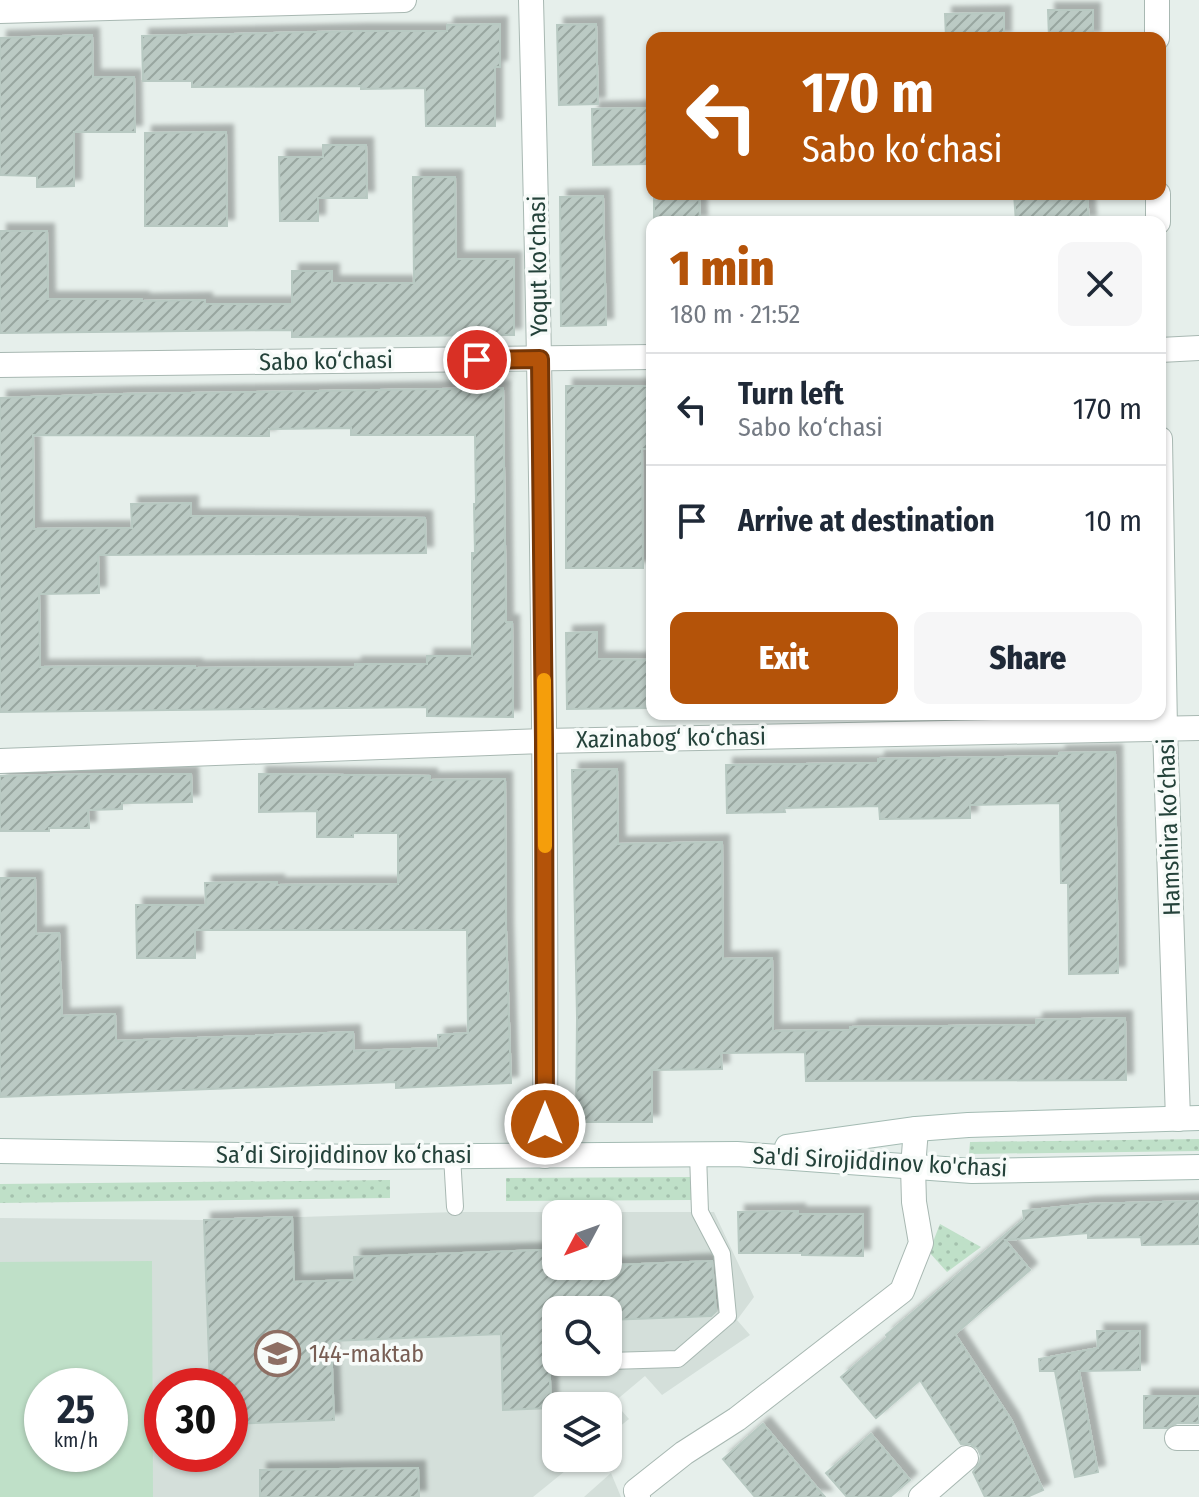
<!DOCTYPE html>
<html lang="en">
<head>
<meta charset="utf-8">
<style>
  body { margin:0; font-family:"Fira Sans Condensed",sans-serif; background:#f6f6f7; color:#1f2937; height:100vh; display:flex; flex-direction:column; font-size:30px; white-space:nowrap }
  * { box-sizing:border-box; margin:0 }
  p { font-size:26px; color:#747a83 }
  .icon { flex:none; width:44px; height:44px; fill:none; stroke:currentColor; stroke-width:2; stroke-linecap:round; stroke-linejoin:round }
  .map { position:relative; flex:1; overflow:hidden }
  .sheet { position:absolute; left:646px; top:216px; width:520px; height:504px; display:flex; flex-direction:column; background:#fff; border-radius:16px; box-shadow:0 2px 6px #0004 }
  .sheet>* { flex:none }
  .banner { position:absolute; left:646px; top:32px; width:520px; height:168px; border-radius:16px; box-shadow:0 2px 6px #0004; background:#b45309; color:#fff; overflow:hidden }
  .needle { width:52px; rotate:229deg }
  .buttons { position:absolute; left:542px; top:1200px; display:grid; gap:16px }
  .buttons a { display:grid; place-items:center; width:80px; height:80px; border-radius:16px; background:#fff; box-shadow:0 2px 6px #0004; font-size:40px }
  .speed { position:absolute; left:24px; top:1368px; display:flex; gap:16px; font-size:40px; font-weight:700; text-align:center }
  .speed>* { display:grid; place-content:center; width:104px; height:104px; border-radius:50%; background:#fff; box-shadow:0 2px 6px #0004; line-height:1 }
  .speed small { font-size:20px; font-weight:400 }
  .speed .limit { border:12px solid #d22; background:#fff; color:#111 }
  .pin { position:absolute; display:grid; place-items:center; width:68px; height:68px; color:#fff; margin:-34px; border:4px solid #fff; border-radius:50%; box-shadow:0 2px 8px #0007 }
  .me { position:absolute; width:88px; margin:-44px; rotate:0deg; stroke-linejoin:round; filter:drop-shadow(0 0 6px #0008) }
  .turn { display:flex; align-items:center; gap:28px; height:168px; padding:0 24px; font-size:36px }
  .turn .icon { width:104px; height:104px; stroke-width:2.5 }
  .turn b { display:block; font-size:56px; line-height:68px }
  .round { display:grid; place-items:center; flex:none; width:84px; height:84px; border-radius:16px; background:#f6f6f7 }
  .overview { display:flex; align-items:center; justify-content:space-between; height:136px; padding:0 24px }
  h1 { font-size:48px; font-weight:800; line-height:60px; color:#b45309 }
  .cta { display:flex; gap:16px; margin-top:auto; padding:16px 24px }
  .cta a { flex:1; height:92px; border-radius:16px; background:#b45309; color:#fff; font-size:32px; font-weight:800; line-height:92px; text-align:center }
  .cta a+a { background:#f6f6f7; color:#1f2937 }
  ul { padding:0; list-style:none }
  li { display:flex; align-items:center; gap:24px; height:112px; padding:0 24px; border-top:2px solid #e0e1e3 }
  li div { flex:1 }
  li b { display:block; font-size:30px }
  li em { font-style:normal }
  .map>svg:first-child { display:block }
  .built { fill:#d4dfda; fill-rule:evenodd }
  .grass { fill:url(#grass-dots) }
  .garden { fill:#bfe0c8; fill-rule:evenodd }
  .building { fill:url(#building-hatch); stroke:#b8c9c2; stroke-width:2; fill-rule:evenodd; filter:url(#shadow) }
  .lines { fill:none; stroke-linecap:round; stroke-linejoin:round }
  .lane-casing { stroke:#a8b8b2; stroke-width:18 }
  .street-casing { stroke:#a8b8b2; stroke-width:26 }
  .secondary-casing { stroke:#a4bbb3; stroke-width:26 }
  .lane { stroke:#fff; stroke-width:16 }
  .street { stroke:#fff; stroke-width:24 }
  .secondary { stroke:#fff; stroke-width:24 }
  .route-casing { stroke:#753606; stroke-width:20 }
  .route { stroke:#b45309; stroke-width:14 }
  .slow { stroke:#f59e0b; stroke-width:14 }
  .labels { text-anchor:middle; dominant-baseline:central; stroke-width:7; stroke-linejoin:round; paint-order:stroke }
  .street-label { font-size:24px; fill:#24423a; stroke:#f7fbf9 }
  .education-label { font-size:24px; fill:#785e54; stroke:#f7fbf9; text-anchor:start }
</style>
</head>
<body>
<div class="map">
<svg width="1199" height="1497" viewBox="0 0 1199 1497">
  <defs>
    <pattern id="grass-dots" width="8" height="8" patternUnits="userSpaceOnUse" patternTransform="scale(2)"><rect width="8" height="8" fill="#bfe0c8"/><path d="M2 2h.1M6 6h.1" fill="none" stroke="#a4c1ad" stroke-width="1.8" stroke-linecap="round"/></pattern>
    <pattern id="building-hatch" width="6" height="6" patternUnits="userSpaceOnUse" patternTransform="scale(2)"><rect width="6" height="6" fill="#bbcac4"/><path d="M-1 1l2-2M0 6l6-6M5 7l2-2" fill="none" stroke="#98a6a0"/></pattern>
    <filter id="shadow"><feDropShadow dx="7" dy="-7" stdDeviation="2" flood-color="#0004"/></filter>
  </defs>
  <rect width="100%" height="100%" fill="#e6efeb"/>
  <g class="built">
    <path d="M455 1212H714L754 1297 737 1320 750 1335 662 1395 645 1376 614 1402 629 1419 608 1436V1406H556V1458H581L533 1497H0V1218L204 1220ZM556 1214H608V1266H556ZM556 1310H608V1362H556ZM42 1386H110V1454H42ZM162 1386H230V1454H162Z"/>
    <polygon points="611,1473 621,1497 584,1497"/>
  </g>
  <g class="grass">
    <polygon points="1199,1139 1199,1151 969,1154 970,1142"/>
    <polygon points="691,1177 691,1200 506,1201 506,1178"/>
    <polygon points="390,1180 390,1198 0,1203 0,1184"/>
    <polygon points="940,1224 981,1247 947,1272 929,1252"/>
  </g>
  <path class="garden" d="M152 1261 153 1497H0V1262ZM42 1386H110V1454H42Z"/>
  <g class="building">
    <polygon points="1048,10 1093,10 1093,38 1049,38"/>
    <polygon points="1004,13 1004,38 946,38 945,14"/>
    <polygon points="500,24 500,67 495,67 495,126 426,126 425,88 361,89 361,86 192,87 192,81 143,81 142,36 360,31 447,31 447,25"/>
    <polygon points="596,24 598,104 559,105 557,25"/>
    <polygon points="92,35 93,77 134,77 135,132 74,132 74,186 37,187 37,176 0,175 0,38"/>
    <polygon points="647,108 648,164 593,165 592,109"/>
    <polygon points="226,132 227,226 145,226 145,133"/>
    <polygon points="323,145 366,145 367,198 318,198 318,221 280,221 279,157 323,157"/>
    <polygon points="413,177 455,177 456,259 514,259 514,335 292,337 292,330 0,333 0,231 47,231 48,299 142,299 142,301 205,300 205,304 292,304 292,271 332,271 332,283 414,283"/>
    <polygon points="654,194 699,194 700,222 654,222"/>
    <polygon points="1014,194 1087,194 1089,222 1016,222"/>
    <polygon points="603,196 606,325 561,326 560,197"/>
    <polygon points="566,386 652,386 652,449 642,449 643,568 566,568"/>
    <path d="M503 388 506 622H512L513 717 427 716V707L0 712V398L123 394ZM351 428V435H475L476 504H474L475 553H472V656H427V664H355V667L195 668V666L40 667 39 594 99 593 98 555 426 553 425 518 191 516V503L131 504 132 528 34 529 33 435 269 436V429Z"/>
    <polygon points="597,632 597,659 651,660 651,708 567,709 566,633"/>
    <polygon points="1115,752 1118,973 1069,974 1068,883 1061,883 1060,803 970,805 970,818 880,819 879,806 784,808 785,812 727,813 726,765 878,763 878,759 1059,756 1059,753"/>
    <polygon points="617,769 618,844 722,842 723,959 772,958 773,1031 850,1030 850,1027 1036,1025 1036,1020 1125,1018 1126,1080 806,1081 805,1052 721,1053 722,1069 652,1070 652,1122 576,1122 577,1017 572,770"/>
    <polygon points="95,774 191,774 192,802 122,803 122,809 88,810 89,828 49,828 49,831 0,831 0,776"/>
    <polygon points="259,774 430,776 430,780 505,779 506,930 511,1083 396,1088 396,1082 0,1097 0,878 35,878 36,934 59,933 62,1016 115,1014 116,1041 353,1032 354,1051 439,1048 438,1035 468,1033 467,930 195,930 195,958 137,958 136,905 206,905 205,883 277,882 277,885 398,884 398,833 353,833 353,837 317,837 317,811 259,812"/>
    <polygon points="1199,1201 1199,1244 1142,1245 1141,1237 1088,1238 1088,1233 1005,1240 1030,1270 955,1334 1012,1421 1043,1490 1027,1497 985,1497 973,1472 980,1462 981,1456 978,1449 970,1444 961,1444 920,1380 876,1418 841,1377 888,1337 886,1335 1024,1219 1023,1211 1088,1204"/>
    <polygon points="798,1211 798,1214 863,1214 863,1256 802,1255 802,1253 739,1253 738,1212"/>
    <polygon points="292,1217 294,1282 355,1280 354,1257 543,1250 543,1268 712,1261 716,1311 711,1316 608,1320 608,1310 556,1310 556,1322 548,1323 551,1408 503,1410 501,1334 331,1341 334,1420 230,1424 230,1386 210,1386 204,1220"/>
    <polygon points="1097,1331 1140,1331 1140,1370 1079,1371 1098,1472 1075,1477 1055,1371 1040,1371 1039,1359 1098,1348"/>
    <polygon points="1144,1396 1199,1396 1199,1423 1177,1423 1167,1428 1144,1428"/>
    <polygon points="763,1424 825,1497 755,1497 723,1459"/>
    <polygon points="871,1434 910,1480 890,1497 847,1497 826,1473"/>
    <polygon points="418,1468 419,1497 260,1497 260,1470"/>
  </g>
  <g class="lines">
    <defs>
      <g id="lane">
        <polyline points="452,1156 455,1207"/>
        <polyline points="608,1361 678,1359 728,1316 722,1254 700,1212 698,1154"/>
      </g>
      <g id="street">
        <path d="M531 0C541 385 547 770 545 1156"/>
        <polyline points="1157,0 1157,38"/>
        <polyline points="0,11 404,0"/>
        <polyline points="1158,194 1158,222"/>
        <polyline points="1160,350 1199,348"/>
        <polyline points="0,365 652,357"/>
        <polyline points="1160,439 1165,729 1178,1119"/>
        <polyline points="0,761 544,741 1199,728"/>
        <polyline points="1177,1438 1199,1438"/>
        <polyline points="638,1497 636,1491 684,1453 737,1419 902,1291 921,1243 914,1202 913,1167 916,1129"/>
        <polyline points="921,1497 966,1458"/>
      </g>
      <g id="secondary">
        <polyline points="787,1147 916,1129 968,1125 1199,1118"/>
        <polyline points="0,1151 363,1157 737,1154 972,1171 1199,1167"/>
      </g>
    </defs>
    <use href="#lane" class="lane-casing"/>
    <use href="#street" class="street-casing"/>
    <use href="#secondary" class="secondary-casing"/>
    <use href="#lane" class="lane"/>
    <use href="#street" class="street"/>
    <use href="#secondary" class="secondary"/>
  </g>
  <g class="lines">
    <defs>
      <polyline id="route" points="477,360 540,359 544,741 545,1124"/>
    </defs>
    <use href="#route" class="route-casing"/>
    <use href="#route" class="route"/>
    <polyline class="slow" points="544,680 545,846"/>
  </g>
  <defs>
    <symbol id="school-ring" viewBox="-11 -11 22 22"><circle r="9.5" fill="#f7fbf9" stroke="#8d6e63" stroke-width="1.5"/><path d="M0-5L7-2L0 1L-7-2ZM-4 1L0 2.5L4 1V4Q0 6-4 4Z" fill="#8d6e63"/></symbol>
  </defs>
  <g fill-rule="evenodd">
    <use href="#school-ring" x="252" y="1328" width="51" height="51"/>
  </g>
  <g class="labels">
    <g class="street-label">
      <text transform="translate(538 266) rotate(-91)">Yoqut ko'chasi</text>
      <text transform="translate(326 361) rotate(-1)">Sabo ko‘chasi</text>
      <text transform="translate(671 738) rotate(-1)">Xazinabog‘ ko‘chasi</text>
      <text transform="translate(1169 827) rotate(-92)">Hamshira ko‘chasi</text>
      <text x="344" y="1155">Saʼdi Sirojiddinov koʻchasi</text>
      <text transform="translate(880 1162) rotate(3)">Sa'di Sirojiddinov ko'chasi</text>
    </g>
    <g class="education-label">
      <text x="309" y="1354">144-maktab</text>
    </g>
  </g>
</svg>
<div class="buttons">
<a><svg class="needle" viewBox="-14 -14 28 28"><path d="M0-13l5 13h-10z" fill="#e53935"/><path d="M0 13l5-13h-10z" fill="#747a83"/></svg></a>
<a><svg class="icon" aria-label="search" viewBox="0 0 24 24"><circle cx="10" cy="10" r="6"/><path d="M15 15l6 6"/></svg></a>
<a><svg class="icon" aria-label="layers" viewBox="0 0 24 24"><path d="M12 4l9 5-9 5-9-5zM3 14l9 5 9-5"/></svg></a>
</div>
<div class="speed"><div>25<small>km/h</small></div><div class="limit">30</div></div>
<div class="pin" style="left:477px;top:360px;background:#d93025"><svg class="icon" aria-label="arrive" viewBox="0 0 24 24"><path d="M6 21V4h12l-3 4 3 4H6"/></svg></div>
<svg class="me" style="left:545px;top:1124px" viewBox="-20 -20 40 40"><circle r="17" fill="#b45309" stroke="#fff" stroke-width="3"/><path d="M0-11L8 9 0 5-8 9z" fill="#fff"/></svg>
<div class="banner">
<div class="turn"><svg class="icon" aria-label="left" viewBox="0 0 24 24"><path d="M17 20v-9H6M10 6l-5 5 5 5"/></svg><div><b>170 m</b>Sabo ko‘chasi</div></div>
</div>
<section class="sheet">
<div class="overview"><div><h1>1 min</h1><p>180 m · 21:52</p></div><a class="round"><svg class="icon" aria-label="close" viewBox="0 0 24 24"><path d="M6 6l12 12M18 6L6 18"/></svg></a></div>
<ul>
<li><svg class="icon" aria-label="left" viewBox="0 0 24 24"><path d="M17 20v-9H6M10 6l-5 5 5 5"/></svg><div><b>Turn left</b><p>Sabo ko‘chasi</p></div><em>170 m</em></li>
<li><svg class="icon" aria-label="arrive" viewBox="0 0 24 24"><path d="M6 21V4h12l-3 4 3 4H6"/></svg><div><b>Arrive at destination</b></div><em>10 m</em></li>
</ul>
<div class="cta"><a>Exit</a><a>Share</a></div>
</section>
</div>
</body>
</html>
